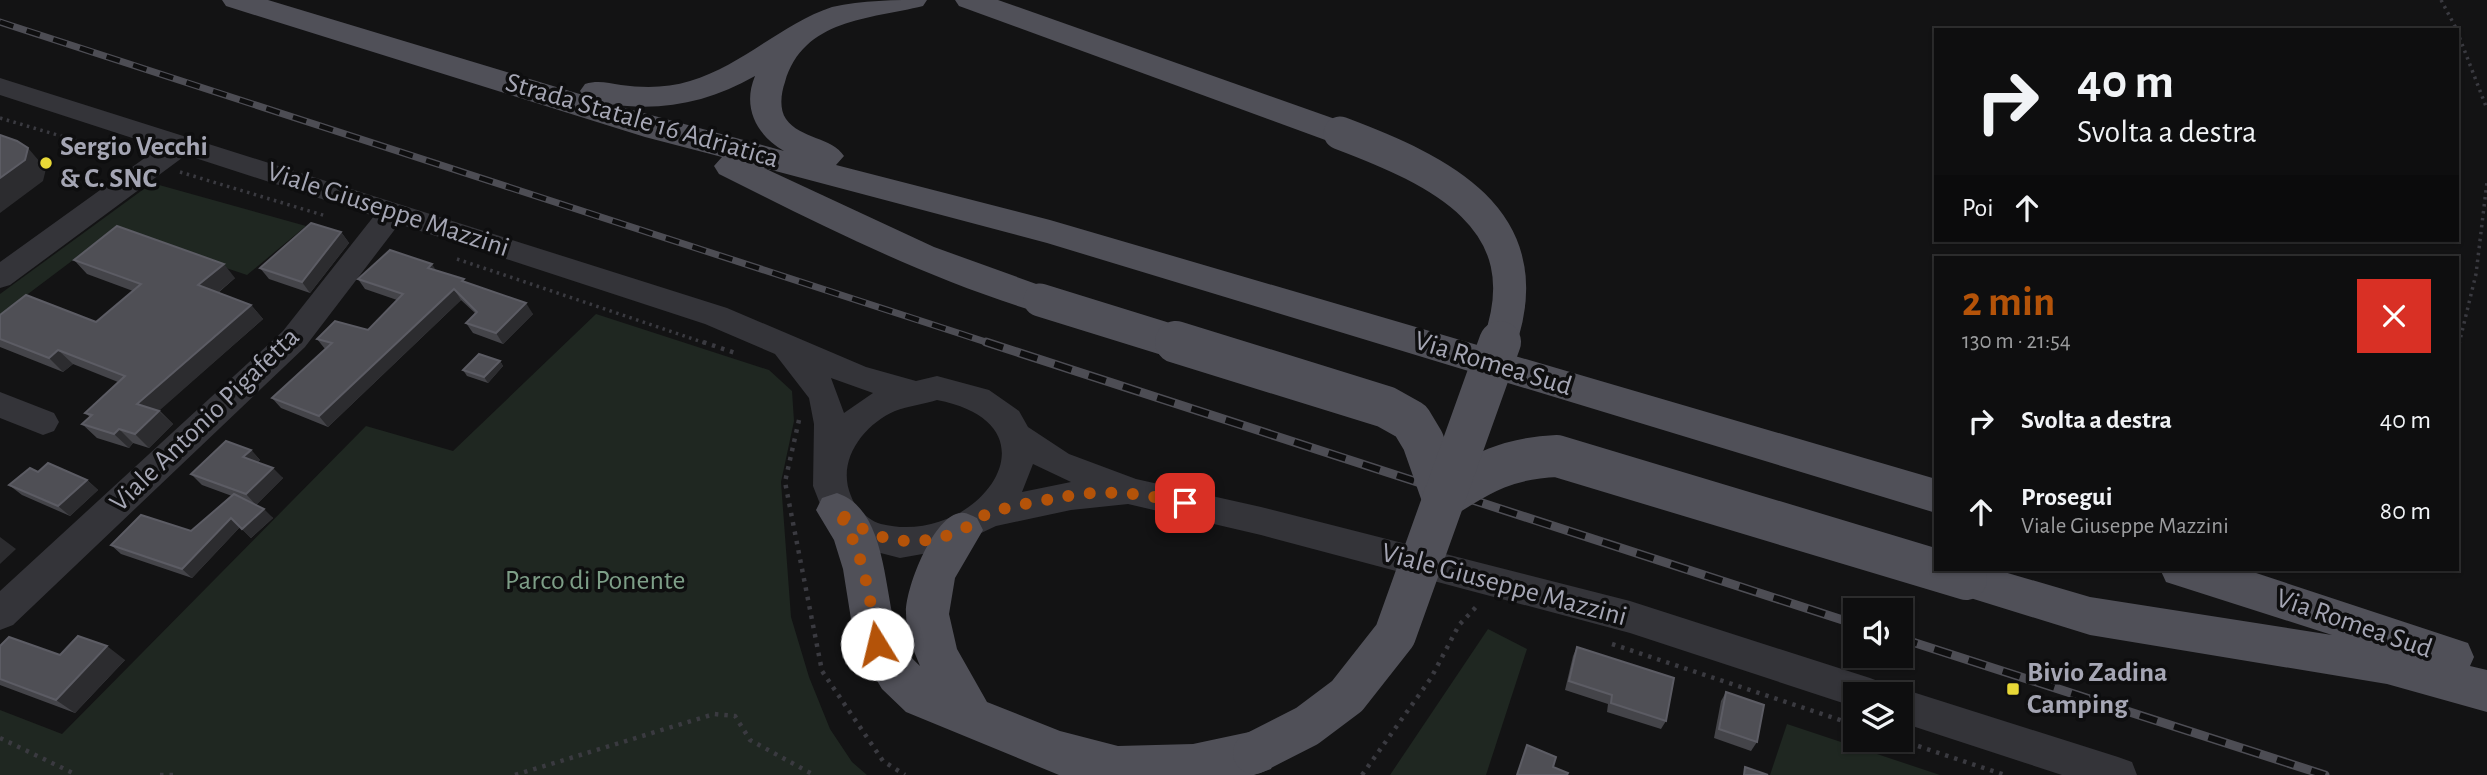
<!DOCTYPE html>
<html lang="it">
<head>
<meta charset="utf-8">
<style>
  body { margin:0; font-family:"Alegreya Sans",sans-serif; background:#1c1c1d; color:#f1f3f6; height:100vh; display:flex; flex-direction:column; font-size:26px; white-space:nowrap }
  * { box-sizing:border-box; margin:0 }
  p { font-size:23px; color:#9b9c9e }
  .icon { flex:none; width:38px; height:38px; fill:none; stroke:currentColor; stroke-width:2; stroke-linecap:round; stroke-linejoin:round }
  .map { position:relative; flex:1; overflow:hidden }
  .details { position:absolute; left:1934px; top:256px; width:525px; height:315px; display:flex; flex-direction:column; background:#0e0e0f; border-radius:0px; box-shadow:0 2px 5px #0004,0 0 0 2px #2e2e2f }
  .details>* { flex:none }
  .top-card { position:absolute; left:1934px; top:28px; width:525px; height:214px; border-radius:0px; box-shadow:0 2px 5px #0004,0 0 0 2px #2e2e2f; background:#0e0e0f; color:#f1f3f6; overflow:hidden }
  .controls { position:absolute; left:1843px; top:598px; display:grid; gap:14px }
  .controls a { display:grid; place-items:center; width:70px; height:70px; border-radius:0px; background:#0e0e0f; box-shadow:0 2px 5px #0004,0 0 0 2px #2e2e2f; font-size:35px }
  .pin { position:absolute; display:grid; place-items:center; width:60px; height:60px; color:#fff; margin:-30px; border-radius:14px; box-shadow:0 4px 10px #0006 }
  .me { position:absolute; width:77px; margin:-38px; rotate:351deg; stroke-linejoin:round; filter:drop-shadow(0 0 5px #0008) }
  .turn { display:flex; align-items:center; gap:24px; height:147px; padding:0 28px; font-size:32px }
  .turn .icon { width:91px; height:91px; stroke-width:2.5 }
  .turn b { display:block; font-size:49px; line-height:60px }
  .then { display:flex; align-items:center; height:66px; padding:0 28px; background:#0003; gap:14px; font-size:26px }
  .round { display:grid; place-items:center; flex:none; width:74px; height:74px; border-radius:0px; background:#1c1c1d }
  .summary { display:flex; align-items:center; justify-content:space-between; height:119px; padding:0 28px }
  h1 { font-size:42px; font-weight:700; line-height:52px; color:#b45309 }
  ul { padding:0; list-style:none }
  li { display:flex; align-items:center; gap:21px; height:91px; padding:0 28px }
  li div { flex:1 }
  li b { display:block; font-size:26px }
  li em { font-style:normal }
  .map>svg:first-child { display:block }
  .green { fill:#1f2721 }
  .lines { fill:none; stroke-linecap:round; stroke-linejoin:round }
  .path-far1 { stroke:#3a3a40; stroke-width:3.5; stroke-dasharray:2.5 4.5; stroke-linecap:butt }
  .path { stroke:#3a3a40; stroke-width:4.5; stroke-dasharray:3.5 6; stroke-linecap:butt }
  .minor { fill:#343439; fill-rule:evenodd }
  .major { fill:#505058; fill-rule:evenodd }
  .rail-far1-casing { stroke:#4d4d54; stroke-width:7 }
  .rail-casing { stroke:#4d4d54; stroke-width:9 }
  .rail-far1 { stroke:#0e0e0f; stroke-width:4.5; stroke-dasharray:14; stroke-linecap:butt }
  .rail { stroke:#0e0e0f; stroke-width:6; stroke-dasharray:18; stroke-linecap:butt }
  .major-bridge-far1 { stroke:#505058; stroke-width:33 }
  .major-bridge { stroke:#505058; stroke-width:42 }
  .wall { fill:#444449 }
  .shaded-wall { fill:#2c2c2f }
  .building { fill:#4f4f55; stroke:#5c5c64; stroke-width:2 }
  .route { stroke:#b45309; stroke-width:12; stroke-dasharray:0 21.6 }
  .poi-dot { fill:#e8d837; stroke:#0e0e0f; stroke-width:2.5 }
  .labels { text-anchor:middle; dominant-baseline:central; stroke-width:7; stroke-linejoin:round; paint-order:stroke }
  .street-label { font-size:28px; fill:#a5a6b4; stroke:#0e0e0f }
  .poi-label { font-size:28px; font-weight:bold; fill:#a5a6b4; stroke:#0e0e0f; text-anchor:start }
  .park-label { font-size:28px; fill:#7d9e87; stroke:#0e0e0f }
</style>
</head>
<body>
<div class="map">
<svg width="2487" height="775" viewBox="0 0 2487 775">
  <rect width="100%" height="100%" fill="#131314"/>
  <g class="green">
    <polygon points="152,183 306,226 247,275 113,230 0,315 0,294"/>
    <polygon points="596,314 769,370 792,391 794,421 781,482 791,617 809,677 830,729 852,762 867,775 0,775 0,710 62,734 366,426 453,451"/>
    <polygon points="1488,629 1527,649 1486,775 1390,775"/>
    <polygon points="1787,724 1940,775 1770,775"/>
  </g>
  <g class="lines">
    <g class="path-far1">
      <polyline points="2441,0 2457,30"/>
      <polyline points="2457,31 2487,109"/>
      <polyline points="0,118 128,156"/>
      <polyline points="180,172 326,216"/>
      <polyline points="457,259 708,344"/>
      <polyline points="2459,344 2476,274 2487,182"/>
    </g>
    <g class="path">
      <polyline points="703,342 738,354"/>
      <polyline points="2457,350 2459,342"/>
      <polyline points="799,420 785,482 822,671 883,761 905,775"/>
      <polyline points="1612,644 1855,725"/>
      <polyline points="0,738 77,775"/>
      <polyline points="1900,740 2005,775"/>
      <polyline points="160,775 173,775"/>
      <polyline points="515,775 714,714 735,716 750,740 814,775"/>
      <polyline points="1362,775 1431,678 1459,625 1477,606"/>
    </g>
    <g class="minor">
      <path d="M0 78 727 308 866 367 916 381 937 376 989 390 1019 411 1028 427 1069 454 1136 479 1261 507 1630 601 1870 678 1883 683 1887 693 1900 688 2118 757 2132 762 2137 775H2062L1900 722V695H1855V707L1630 633 1261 535 1128 504 1071 510 996 526 945 550 900 558 865 549 853 544 829 523 824 514 813 486 814 424 809 398 775 354 705 324 399 224 305 347 13 625 0 630V591L283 331 374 216 186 155 10 285 0 288V262L160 147 0 95ZM831 378 873 393 844 413ZM937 400C1067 425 977 548 881 524 869 521 855 508 851 496 836 461 863 425 895 411 908 406 924 404 937 400ZM1033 464 1071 482 1022 492Z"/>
      <polygon points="0,392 54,413 59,422 54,431 43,435 0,418"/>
    </g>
    <g class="major">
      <path d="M222 0H268L583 95 580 91 585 84C598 80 608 83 621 85 644 88 668 88 690 81 742 66 781 24 832 7 862 0 895 0 927 0L923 6C870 19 803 19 785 82 781 93 779 109 786 119 800 139 832 137 844 156L836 165 1050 220 1936 479V513L1047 243 764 168 934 247 1053 290 1058 300 1053 310 1040 313C928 279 824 227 719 174L714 166 722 157 645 137 226 6ZM755 76C742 107 756 135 784 151L610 104C661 112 710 102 755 76Z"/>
      <polygon points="955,0 998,0 1352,125 1356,133 1352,141 1340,144 1328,141 959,6"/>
      <path d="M837 493C888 510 883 593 898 636 901 646 912 659 920 666 913 649 906 632 906 613 905 589 934 514 961 513 966 512 972 516 977 518L983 530 955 578 949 614 957 649 987 702 1060 731 1118 746 1193 744 1254 731 1271 737 1277 753 1271 769 1254 775H1059L906 712 882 689 855 644 843 569 834 540 816 510 822 498Z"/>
      <polygon points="1950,569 1994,569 2090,597 2332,635 2166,582 2160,569 2244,569 2468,643 2474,657 2470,666 2487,670 2487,712 2387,684 2090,635 1951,592 1945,579"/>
    </g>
    <defs>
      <polyline id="rail-far1" points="0,22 992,344"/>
      <g id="rail">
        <polyline points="986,342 1855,624"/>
        <polyline points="1900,638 2325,775"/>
      </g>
    </defs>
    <use href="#rail-far1" class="rail-far1-casing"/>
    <use href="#rail" class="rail-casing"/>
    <use href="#rail-far1" class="rail-far1"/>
    <use href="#rail" class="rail"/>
    <g class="major-bridge-far1">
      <path d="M1340 133C1438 170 1544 218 1499 344"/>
      <polyline points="1040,300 1182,344"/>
    </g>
    <g class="major-bridge">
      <polyline points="1176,342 1386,407 1411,421 1423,441 1443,498"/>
      <path d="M1443 498C1483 472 1508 458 1557 456L1966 579"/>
      <polyline points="1254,753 1307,726 1347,696 1395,635 1500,342"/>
    </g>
  </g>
  <g class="wall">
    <polygon points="341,232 349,243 310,293 269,279 260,268"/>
    <polygon points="74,260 235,278 218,293 251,305 263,319 159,410 173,424 149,448 133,443 129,448 97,438 82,424 90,417 85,413 118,382 73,364 63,372 0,347 0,315 96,322 133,291 87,274"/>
    <polygon points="437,270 467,283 533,314 503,344 473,333 466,323 475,313 461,300 328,427 281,408 272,398 325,349 317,339 368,330 397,300 365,289 358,279"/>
    <polygon points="500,361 503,366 488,383 467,376 463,370"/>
    <polygon points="251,450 260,460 258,462 283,478 256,505 273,518 251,538 240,527 192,578 121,554 111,545 191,531 232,496 202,485 191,474"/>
    <polygon points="38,472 87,480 98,490 70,516 22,495 9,485"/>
    <polygon points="0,646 60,655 125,660 75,713 0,685"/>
    <polygon points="1577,647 1666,721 1661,729 1607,712 1608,704 1565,690 1573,656"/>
    <polygon points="1726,692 1757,742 1751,751 1714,738 1721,701"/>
  </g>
  <g class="shaded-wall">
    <polygon points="28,148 46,169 43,181 0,213 0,178"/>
    <polygon points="341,232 349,243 310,293 302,282"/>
    <polygon points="224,264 235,278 210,299 198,285"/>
    <polygon points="432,264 439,275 428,268"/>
    <polygon points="454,289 461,300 328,427 319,416"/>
    <polygon points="526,303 533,314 503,344 496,333"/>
    <polygon points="251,305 263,319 151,418 137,404"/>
    <polygon points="58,350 73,364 63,372 49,358"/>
    <polygon points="500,361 503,366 488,383 484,377"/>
    <polygon points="159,411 173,424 149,448 135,434"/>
    <polygon points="119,429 133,443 129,448 114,434"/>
    <polygon points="251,450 260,460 253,467 243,457"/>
    <polygon points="273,468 283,478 256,505 246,494"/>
    <polygon points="87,480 98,490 70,516 58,506"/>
    <polygon points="264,509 273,518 251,538 242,529"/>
    <polygon points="231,518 240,527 192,578 182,569"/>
    <polygon points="0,537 16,549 0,564"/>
    <polygon points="107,646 125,660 75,713 56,700"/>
  </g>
  <g class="building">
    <polygon points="0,135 17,141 28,148 25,160 0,178"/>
    <polygon points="311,223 341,232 302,282 260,268"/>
    <polygon points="117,226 224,264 198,285 251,305 137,404 159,411 135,434 119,429 114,434 82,424 92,415 85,413 125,376 58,350 49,358 0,339 0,315 26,295 96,322 141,284 74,260"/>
    <polygon points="390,250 432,264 428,268 464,279 462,281 526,303 496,333 466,323 477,312 454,289 319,416 272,398 332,343 317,339 335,321 368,330 403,294 358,279"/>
    <polygon points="479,354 500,361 484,377 463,370"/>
    <polygon points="226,441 251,450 243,457 273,468 246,494 191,474"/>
    <polygon points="48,463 87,480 58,506 9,485 30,468 38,472"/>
    <polygon points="234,494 264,509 242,529 231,518 182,569 111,545 141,515 191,531"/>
    <polygon points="78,636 107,646 56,700 0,679 0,646 9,637 60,655"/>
    <polygon points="1577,647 1674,678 1666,721 1611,703 1612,695 1569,681"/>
    <polygon points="1726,692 1764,705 1757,742 1719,729"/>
    <polygon points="1527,745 1556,757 1553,767 1568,773 1567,775 1517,775"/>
    <polygon points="1745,767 1768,775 1744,775"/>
  </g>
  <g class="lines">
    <path class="route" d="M877 644C870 597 864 551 837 510 872 543 917 550 961 530 971 526 979 517 989 513 1013 505 1042 501 1068 496 1108 489 1145 494 1185 503"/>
  </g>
  <g class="poi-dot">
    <circle cx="46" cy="163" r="7"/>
    <rect x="2006" y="682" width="14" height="14" rx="3.5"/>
  </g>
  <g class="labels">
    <g class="street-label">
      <text transform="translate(642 121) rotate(16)">Strada Statale 16 Adriatica</text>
      <text transform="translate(388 210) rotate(18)">Viale Giuseppe Mazzini</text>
      <text transform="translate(1493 364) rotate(17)">Via Romea Sud</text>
      <text transform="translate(205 420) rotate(-44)">Viale Antonio Pigafetta</text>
      <text transform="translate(1504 585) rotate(15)">Viale Giuseppe Mazzini</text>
      <text transform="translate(2354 624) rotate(19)">Via Romea Sud</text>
    </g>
    <g class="poi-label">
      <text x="60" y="147">Sergio Vecchi<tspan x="60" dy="32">&amp; C. SNC</tspan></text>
      <text x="2027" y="673">Bivio Zadina<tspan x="2027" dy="32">Camping</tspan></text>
    </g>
    <g class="park-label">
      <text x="595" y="581">Parco di Ponente</text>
    </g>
  </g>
</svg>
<div class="controls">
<a><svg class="icon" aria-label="sound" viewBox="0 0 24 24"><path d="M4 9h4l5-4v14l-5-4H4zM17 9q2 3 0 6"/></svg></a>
<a><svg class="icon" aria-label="layers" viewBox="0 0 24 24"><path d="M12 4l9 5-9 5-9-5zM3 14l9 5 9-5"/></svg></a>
</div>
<div class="pin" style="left:1185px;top:503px;background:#d93025"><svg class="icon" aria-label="arrive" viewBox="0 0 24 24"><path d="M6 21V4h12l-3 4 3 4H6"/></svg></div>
<svg class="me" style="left:877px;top:644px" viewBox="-20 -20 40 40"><circle r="19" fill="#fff"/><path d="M0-13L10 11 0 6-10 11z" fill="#b45309"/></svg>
<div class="top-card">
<div class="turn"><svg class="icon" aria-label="right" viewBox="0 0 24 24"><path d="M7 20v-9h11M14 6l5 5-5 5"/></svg><div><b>40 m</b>Svolta a destra</div></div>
<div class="then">Poi<svg class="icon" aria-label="ahead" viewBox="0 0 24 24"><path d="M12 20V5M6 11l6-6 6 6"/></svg></div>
</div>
<section class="details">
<div class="summary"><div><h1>2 min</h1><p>130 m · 21:54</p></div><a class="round" style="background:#d93025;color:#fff"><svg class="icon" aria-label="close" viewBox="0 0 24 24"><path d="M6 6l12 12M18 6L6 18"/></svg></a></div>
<ul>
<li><svg class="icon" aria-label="right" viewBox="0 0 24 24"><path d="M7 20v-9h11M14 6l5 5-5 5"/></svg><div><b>Svolta a destra</b></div><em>40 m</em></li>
<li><svg class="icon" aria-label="ahead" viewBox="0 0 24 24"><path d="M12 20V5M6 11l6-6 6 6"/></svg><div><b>Prosegui</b><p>Viale Giuseppe Mazzini</p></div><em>80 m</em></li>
</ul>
</section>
</div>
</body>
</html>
